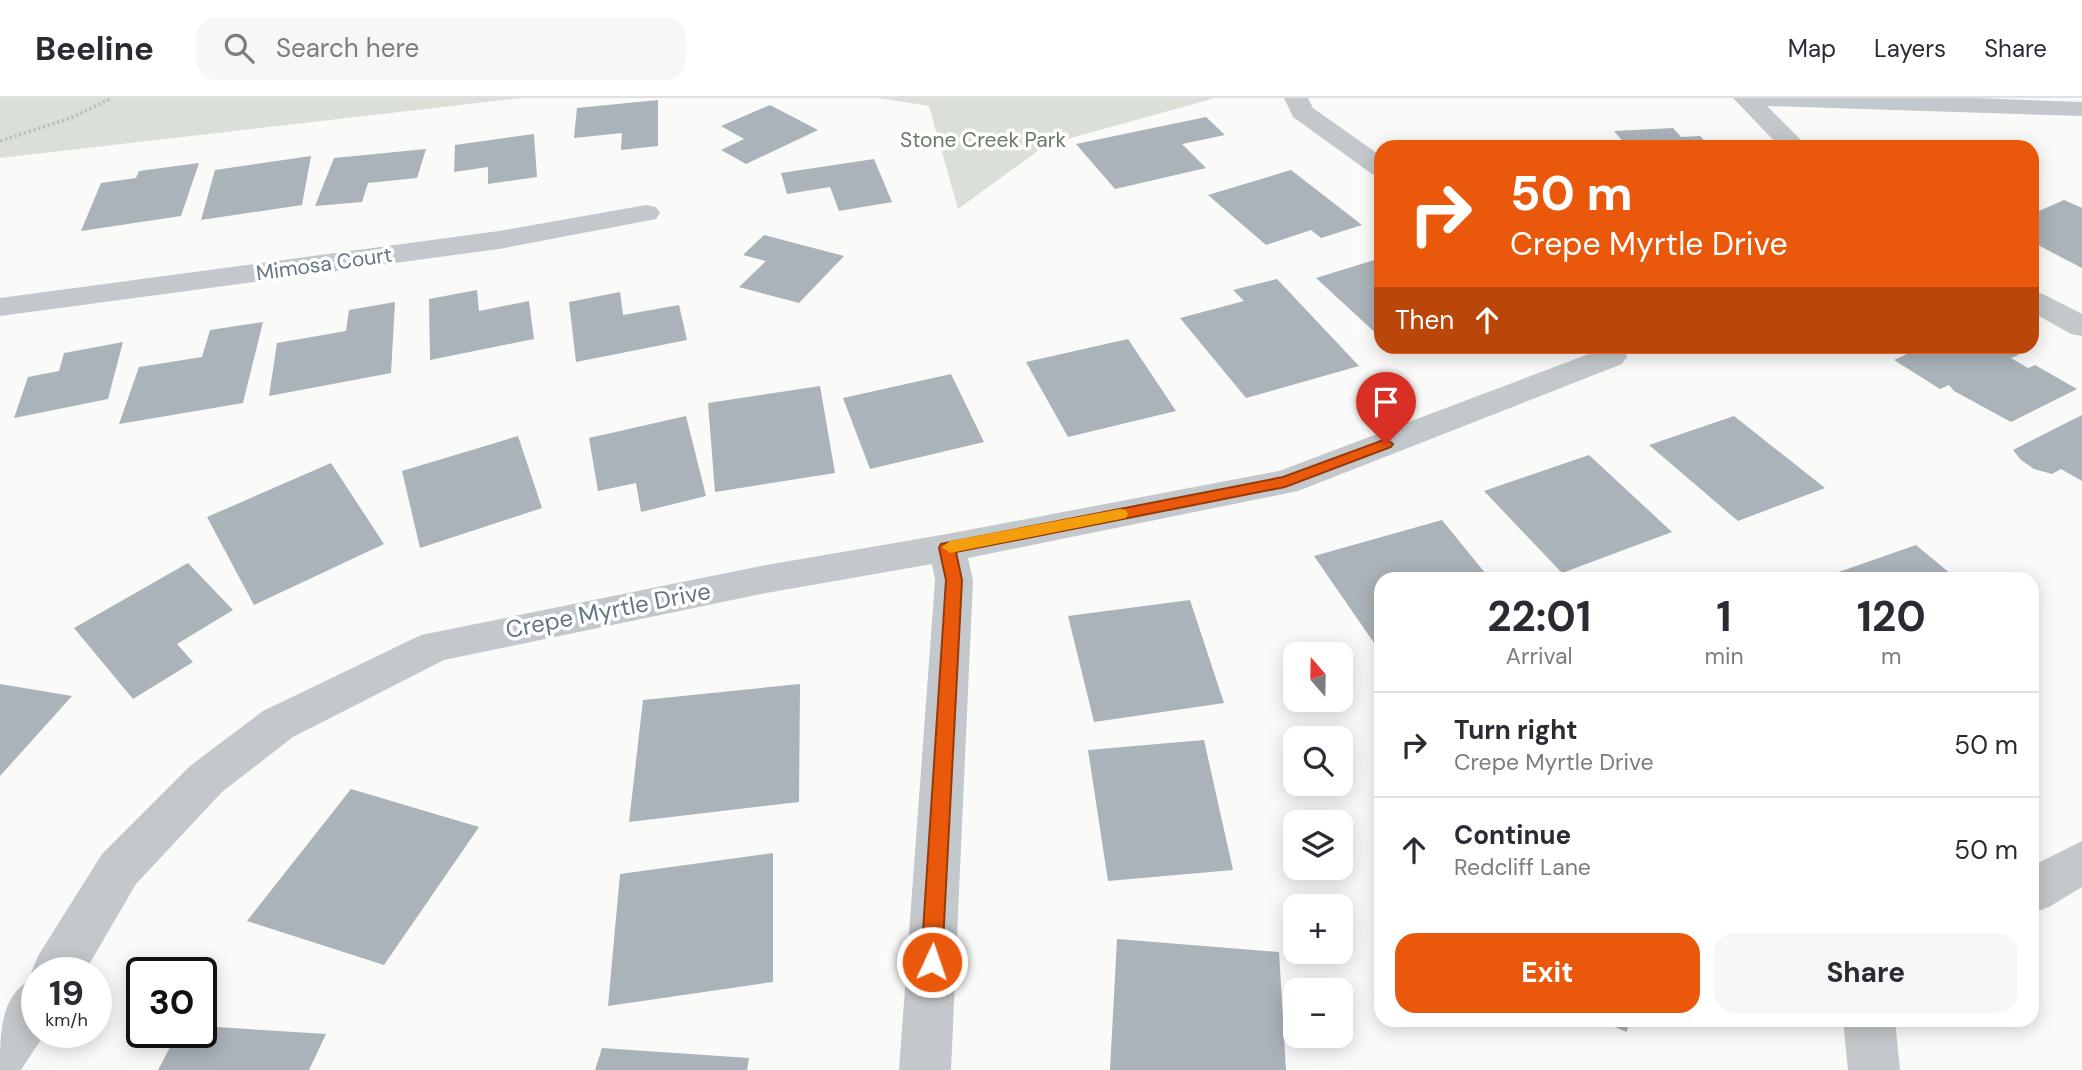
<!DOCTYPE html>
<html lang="en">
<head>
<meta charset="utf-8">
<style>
  body { margin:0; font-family:"DM Sans",sans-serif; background:#f7f7f7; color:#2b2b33; height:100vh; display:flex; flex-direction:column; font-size:26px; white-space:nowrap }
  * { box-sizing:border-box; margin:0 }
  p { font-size:23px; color:#7c7c81 }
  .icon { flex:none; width:38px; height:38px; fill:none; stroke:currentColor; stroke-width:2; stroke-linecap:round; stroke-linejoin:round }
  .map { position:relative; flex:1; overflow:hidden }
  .sheet { position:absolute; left:1374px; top:474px; width:665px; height:455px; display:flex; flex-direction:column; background:#fff; border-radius:21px; box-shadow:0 4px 18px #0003 }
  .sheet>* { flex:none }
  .guide { position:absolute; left:1374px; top:42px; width:665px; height:214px; border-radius:21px; box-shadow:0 4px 18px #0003; background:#ea580c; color:#fff; overflow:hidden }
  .needle { width:46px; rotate:340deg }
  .controls { position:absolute; left:1283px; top:544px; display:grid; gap:14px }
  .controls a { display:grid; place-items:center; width:70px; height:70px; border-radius:14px; background:#fff; box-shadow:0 4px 18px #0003; font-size:35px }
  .speed { position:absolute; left:21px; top:859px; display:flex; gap:14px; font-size:35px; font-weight:700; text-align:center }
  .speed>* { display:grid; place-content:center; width:91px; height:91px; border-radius:50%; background:#fff; box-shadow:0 4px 18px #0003; line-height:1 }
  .speed small { font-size:18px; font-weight:400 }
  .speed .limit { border:4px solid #111; border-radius:10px; background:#fff; color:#111 }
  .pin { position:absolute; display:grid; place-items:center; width:60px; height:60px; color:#fff; margin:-72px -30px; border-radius:50% 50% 50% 0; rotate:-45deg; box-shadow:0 0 7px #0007 }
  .pin .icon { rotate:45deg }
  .me { position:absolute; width:77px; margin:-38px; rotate:3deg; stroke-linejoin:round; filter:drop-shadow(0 0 5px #0008) }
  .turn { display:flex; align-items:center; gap:24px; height:147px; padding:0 21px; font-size:32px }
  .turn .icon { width:91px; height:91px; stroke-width:2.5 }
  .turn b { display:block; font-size:49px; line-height:60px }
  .then { display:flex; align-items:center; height:66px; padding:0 21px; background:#0003; gap:14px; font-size:26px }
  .eta { display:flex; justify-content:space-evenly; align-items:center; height:119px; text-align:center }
  .eta b { font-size:42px; font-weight:700; line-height:49px }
  .cta { display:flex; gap:14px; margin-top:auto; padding:14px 21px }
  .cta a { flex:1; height:80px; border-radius:21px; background:#ea580c; color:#fff; font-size:28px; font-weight:700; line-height:80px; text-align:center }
  .cta a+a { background:#f7f7f7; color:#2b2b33 }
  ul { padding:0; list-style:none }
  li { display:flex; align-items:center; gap:21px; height:105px; padding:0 21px; border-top:2px solid #e1e1e2 }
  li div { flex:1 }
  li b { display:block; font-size:26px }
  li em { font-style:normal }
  header { display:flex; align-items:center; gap:42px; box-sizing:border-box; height:98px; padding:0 35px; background:#fff; border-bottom:2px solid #e1e1e2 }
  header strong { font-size:33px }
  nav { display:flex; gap:38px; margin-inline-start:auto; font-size:24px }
  .search { width:490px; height:63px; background:#f7f7f7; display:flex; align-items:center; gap:18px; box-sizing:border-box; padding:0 24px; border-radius:21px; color:#7c7c81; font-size:26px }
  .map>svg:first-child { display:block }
  .green { fill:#dadfd7 }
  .building { fill:#aab3b9 }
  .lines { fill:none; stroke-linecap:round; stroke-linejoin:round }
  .path { stroke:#bbbfc2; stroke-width:3.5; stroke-dasharray:2.5 2.5; stroke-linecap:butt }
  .minor { fill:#c3c8cc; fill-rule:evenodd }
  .route { fill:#ea580c; stroke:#983908; stroke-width:2 }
  .slow { fill:#f59e0b }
  .labels { text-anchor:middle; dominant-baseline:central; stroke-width:7; stroke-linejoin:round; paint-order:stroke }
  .far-park-label { font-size:21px; fill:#687a64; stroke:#fff }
  .far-street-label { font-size:21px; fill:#657683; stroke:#fff }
  .street-label { font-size:24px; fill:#657683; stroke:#fff }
</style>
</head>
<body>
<header>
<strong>Beeline</strong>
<div class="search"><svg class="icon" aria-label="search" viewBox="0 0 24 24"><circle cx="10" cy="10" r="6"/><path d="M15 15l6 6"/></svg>Search here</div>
<nav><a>Map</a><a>Layers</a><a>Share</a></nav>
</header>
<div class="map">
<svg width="2082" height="972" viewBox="0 0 2082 972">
  <rect width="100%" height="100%" fill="#fafaf8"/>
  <g class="green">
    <polygon points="0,0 520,0 0,60"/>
    <polygon points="878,0 1215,0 1046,47 958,111 929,8"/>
  </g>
  <g class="building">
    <polygon points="658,2 658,48 621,52 622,35 574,40 577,10"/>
    <polygon points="770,7 818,32 746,66 721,52 744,41 721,28"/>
    <polygon points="1206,19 1225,37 1182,46 1206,70 1115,91 1076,46"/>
    <polygon points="1673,30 1681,39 1700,38 1710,49 1610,49 1624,45 1614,33"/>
    <polygon points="534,36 537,79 488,86 488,69 454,74 455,47"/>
    <polygon points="426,51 417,80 368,85 362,104 315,108 334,60"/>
    <polygon points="311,58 302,107 201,122 215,72"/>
    <polygon points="874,61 892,104 839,113 830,89 787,96 781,75"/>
    <polygon points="199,65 181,118 81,133 101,85 136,80 139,73"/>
    <polygon points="1291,72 1362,127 1321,140 1311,132 1266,147 1208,97"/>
    <polygon points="2064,102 2082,110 2082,170 2032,144 2032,116"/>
    <polygon points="764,137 844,158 799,205 739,189 766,163 743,157"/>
    <polygon points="1381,160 1381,240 1316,180"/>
    <polygon points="1277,181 1359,268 1246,300 1180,220 1244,203 1233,192"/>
    <polygon points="477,192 479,213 529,203 534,241 430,262 429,201"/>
    <polygon points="620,194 623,217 679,207 687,242 576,264 569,204"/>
    <polygon points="395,204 391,275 269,298 277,245 346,233 349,212"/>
    <polygon points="263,224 243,305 119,326 139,269 202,259 210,232"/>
    <polygon points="1128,241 1176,313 1068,339 1026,264"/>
    <polygon points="123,244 108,301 14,320 28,279 59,273 64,255"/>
    <polygon points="1925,248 2004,248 2019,257 2011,260 2028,270 2035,267 2077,291 2011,324 1954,293 1949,287 1940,291 1894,262"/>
    <polygon points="951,276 984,344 870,371 843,300"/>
    <polygon points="820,288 835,375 715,394 708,305"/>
    <polygon points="2082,317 2082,383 2061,371 2052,376 2034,371 2021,362 2013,352"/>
    <polygon points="686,318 706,398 641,414 636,385 598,393 589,340"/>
    <polygon points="1734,318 1825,390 1738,423 1649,347"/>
    <polygon points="518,338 542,410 420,450 402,373"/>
    <polygon points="1589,357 1672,434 1562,475 1484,393"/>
    <polygon points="331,365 384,446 254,507 207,419"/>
    <polygon points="1442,422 1490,481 1381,481 1381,555 1314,458"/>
    <polygon points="1916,447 1957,481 1839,481 1833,476"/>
    <polygon points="188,465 233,512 177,546 193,564 133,601 74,530"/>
    <polygon points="1190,502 1224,605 1094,624 1068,518"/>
    <polygon points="0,586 72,598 0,678"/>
    <polygon points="800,586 799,704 629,724 643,602"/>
    <polygon points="1204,642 1233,772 1108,783 1088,652"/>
    <polygon points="351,691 479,729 384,867 247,823"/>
    <polygon points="773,755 773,884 608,908 620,776"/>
    <polygon points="1117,841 1279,854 1286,972 1110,972"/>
    <polygon points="1598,922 1629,922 1627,934"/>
    <polygon points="201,928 326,936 309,972 158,972 178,934 201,934"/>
    <polygon points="602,950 749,960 747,972 595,972"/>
  </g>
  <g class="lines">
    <polyline class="path" points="0,43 71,20 112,0"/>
    <g class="minor">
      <polygon points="1284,0 1308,0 1313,10 1381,58 1381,78 1372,76 1293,19"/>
      <polygon points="1733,0 1974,0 2082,4 2082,18 1767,8 1808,49 1780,49"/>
      <polygon points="646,107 656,109 660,115 656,121 499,151 0,218 0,200 499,133"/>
      <polygon points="2032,193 2043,196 2082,216 2082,238 2071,236 2032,214"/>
      <path d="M1593 248H1625L1627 259 1622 266 1298 393 968 460 973 482 951 972H899L935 482 932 466 761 496 444 562 293 639 222 694 136 786 84 875H37V934H46L21 972H0C0 935 0 897 33 880L31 875 38 858 102 756 190 668 263 613 421 537 761 468 947 436 1279 373 1594 254Z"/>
      <polygon points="2082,743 2082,789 2049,809 2032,815 2032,768"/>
      <polygon points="1843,922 1895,922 1900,972 1848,972"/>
    </g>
  </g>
  <polygon class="route" points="1386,341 1393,346 1391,349 1285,389 956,454 962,482 942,864 939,871 932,874 924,871 921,864 946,482 939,450 941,446 1283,379"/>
  <polygon class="slow" points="1120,411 1126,412 1128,416 1126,420 950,455 942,449 950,443"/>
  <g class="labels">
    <g class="far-park-label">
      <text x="983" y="42">Stone Creek Park</text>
    </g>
    <g class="far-street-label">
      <text transform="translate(324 166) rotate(-8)">Mimosa Court</text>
    </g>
    <g class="street-label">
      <text transform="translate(608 512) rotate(-11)">Crepe Myrtle Drive</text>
    </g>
  </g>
</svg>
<div class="controls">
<a><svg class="needle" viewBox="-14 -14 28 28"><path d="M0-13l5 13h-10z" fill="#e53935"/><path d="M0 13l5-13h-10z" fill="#7c7c81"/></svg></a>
<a><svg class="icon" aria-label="search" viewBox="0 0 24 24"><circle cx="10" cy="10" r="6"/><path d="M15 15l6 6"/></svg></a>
<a><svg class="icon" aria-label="layers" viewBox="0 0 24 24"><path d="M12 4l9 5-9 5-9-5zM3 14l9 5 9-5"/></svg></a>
<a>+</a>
<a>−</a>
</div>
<div class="speed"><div>19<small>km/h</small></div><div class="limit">30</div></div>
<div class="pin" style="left:1386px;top:346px;background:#d93025"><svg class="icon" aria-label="arrive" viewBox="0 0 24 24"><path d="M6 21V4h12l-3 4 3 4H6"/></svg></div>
<svg class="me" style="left:932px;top:864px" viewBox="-20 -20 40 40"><circle r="17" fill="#ea580c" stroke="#fff" stroke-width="3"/><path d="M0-11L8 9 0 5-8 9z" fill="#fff"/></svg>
<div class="guide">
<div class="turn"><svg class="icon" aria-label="right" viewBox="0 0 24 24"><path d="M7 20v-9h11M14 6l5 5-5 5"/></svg><div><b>50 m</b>Crepe Myrtle Drive</div></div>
<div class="then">Then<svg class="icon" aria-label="ahead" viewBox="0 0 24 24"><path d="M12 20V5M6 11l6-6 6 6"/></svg></div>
</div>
<section class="sheet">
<div class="eta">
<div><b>22:01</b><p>Arrival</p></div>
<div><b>1</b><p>min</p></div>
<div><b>120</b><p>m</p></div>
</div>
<ul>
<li><svg class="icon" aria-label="right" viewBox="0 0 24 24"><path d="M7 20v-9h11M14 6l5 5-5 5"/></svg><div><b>Turn right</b><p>Crepe Myrtle Drive</p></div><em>50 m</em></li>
<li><svg class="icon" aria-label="ahead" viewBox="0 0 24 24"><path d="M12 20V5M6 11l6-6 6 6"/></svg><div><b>Continue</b><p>Redcliff Lane</p></div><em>50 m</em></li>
</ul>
<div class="cta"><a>Exit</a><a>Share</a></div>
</section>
</div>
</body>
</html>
